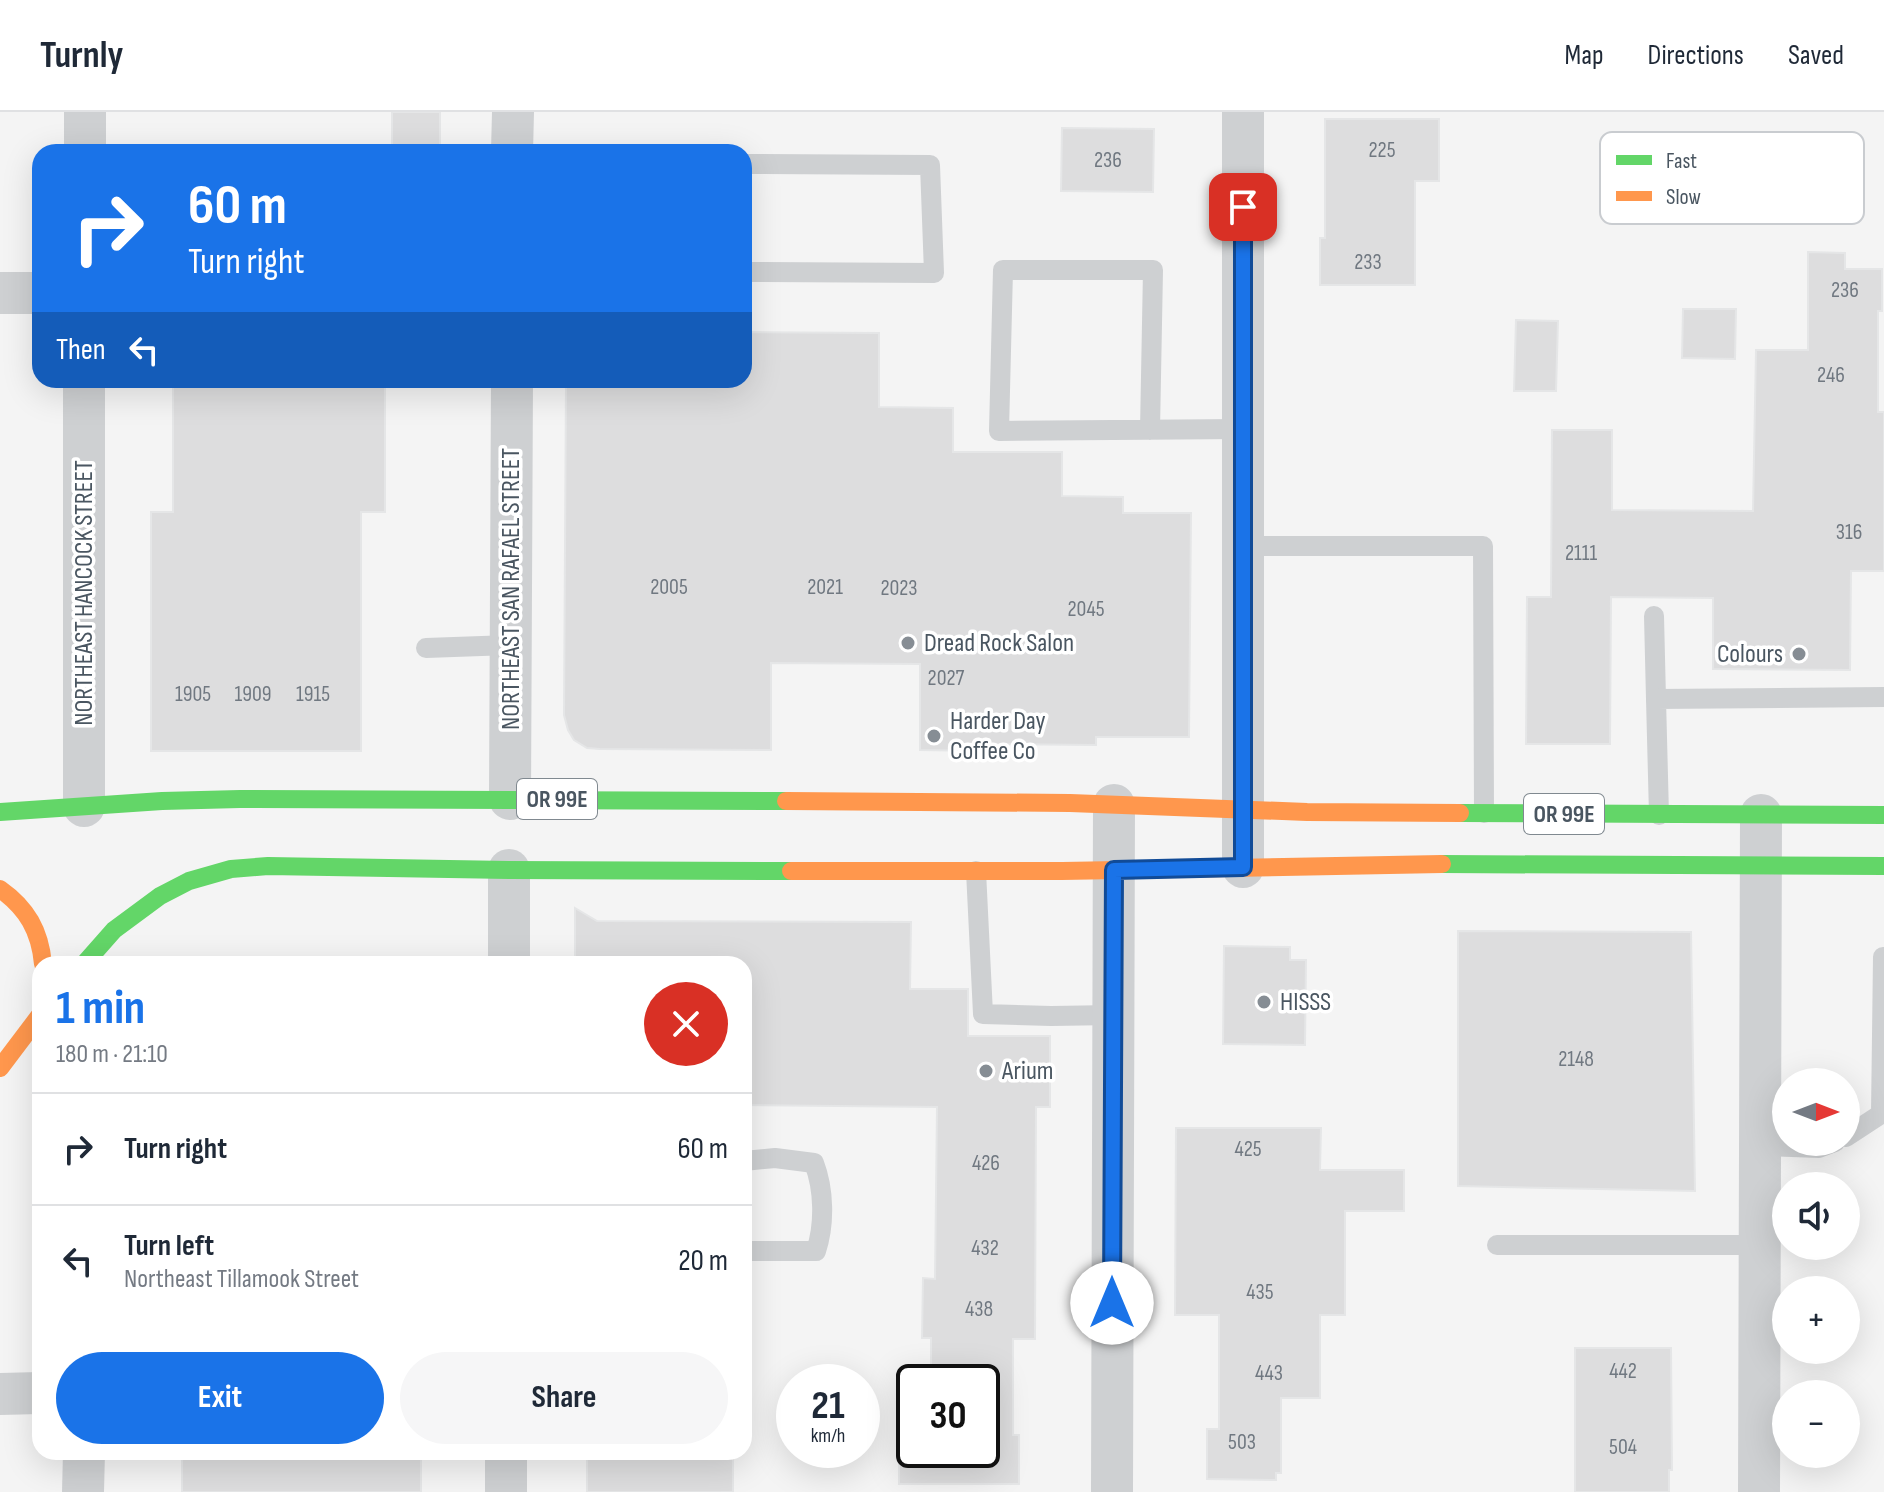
<!DOCTYPE html>
<html lang="en">
<head>
<meta charset="utf-8">
<style>
  body { margin:0; font-family:"Sofia Sans Condensed",sans-serif; background:#f6f6f7; color:#1f2937; height:100vh; display:flex; flex-direction:column; font-size:30px; white-space:nowrap }
  * { box-sizing:border-box; margin:0 }
  p { font-size:26px; color:#747a83 }
  .icon { flex:none; width:44px; height:44px; fill:none; stroke:currentColor; stroke-width:2; stroke-linecap:round; stroke-linejoin:round }
  .map { position:relative; flex:1; overflow:hidden }
  .side { position:absolute; left:32px; top:844px; width:720px; height:504px; display:flex; flex-direction:column; background:#fff; border-radius:24px; box-shadow:0 8px 32px #0002 }
  .side>* { flex:none }
  .guide { position:absolute; left:32px; top:32px; width:720px; height:244px; border-radius:24px; box-shadow:0 8px 32px #0002; background:#1a73e8; color:#fff; overflow:hidden }
  .needle { width:52px; rotate:90deg }
  .buttons { position:absolute; left:1772px; top:956px; display:grid; gap:16px }
  .buttons a { display:grid; place-items:center; width:88px; height:88px; border-radius:50%; background:#fff; box-shadow:0 8px 32px #0002; font-size:40px }
  .speed { position:absolute; left:776px; top:1252px; display:flex; gap:16px; font-size:40px; font-weight:700; text-align:center }
  .speed>* { display:grid; place-content:center; width:104px; height:104px; border-radius:50%; background:#fff; box-shadow:0 8px 32px #0002; line-height:1 }
  .speed small { font-size:20px; font-weight:400 }
  .speed .limit { border:4px solid #111; border-radius:12px; background:#fff; color:#111 }
  .pin { position:absolute; display:grid; place-items:center; width:68px; height:68px; color:#fff; margin:-34px; border-radius:16px; box-shadow:0 4px 12px #0006 }
  .me { position:absolute; width:88px; margin:-44px; rotate:0deg; stroke-linejoin:round; filter:drop-shadow(0 0 6px #0008) }
  .turn { display:flex; align-items:center; gap:28px; height:168px; padding:0 24px; font-size:36px }
  .turn .icon { width:104px; height:104px; stroke-width:2.5 }
  .turn b { display:block; font-size:56px; line-height:68px }
  .then { display:flex; align-items:center; height:76px; padding:0 24px; background:#0003; gap:16px; font-size:30px }
  .round { display:grid; place-items:center; flex:none; width:84px; height:84px; border-radius:42px; background:#f6f6f7 }
  .headline { display:flex; align-items:center; justify-content:space-between; height:136px; padding:0 24px }
  h1 { font-size:48px; font-weight:700; line-height:60px; color:#1a73e8 }
  .primary-button { display:flex; gap:16px; margin-top:auto; padding:16px 24px }
  .primary-button a { flex:1; height:92px; border-radius:48px; background:#1a73e8; color:#fff; font-size:32px; font-weight:700; line-height:92px; text-align:center }
  .primary-button a+a { background:#f6f6f7; color:#1f2937 }
  ul { padding:0; list-style:none }
  li { display:flex; align-items:center; gap:24px; height:112px; padding:0 24px; border-top:2px solid #e0e1e3 }
  li div { flex:1 }
  li b { display:block; font-size:30px }
  li em { font-style:normal }
  header { display:flex; align-items:center; gap:48px; box-sizing:border-box; height:112px; padding:0 40px; background:#fff; border-bottom:2px solid #e0e1e3 }
  header strong { font-size:38px }
  nav { display:flex; gap:44px; margin-inline-start:auto; font-size:28px }
  .map>svg:first-child { display:block }
  .building { fill:#ddddde; stroke:#e5e6e7; stroke-width:2 }
  .lines { fill:none; stroke-linecap:round; stroke-linejoin:round }
  .lane { stroke:#ced0d2; stroke-width:20 }
  .street { stroke:#ced0d2; stroke-width:42 }
  .fast { stroke:#63d668; stroke-width:18 }
  .slow { stroke:#ff974d; stroke-width:18 }
  .route-casing { stroke:#114b97; stroke-width:20 }
  .route { stroke:#1a73e8; stroke-width:14 }
  .poi-dot { fill:#868d94; stroke:#fff; stroke-width:3 }
  .labels { text-anchor:middle; dominant-baseline:central; stroke-width:7; stroke-linejoin:round; paint-order:stroke }
  .number-label { font-size:22px; fill:#707881 }
  .shield { fill:#fff; stroke:#808990; stroke-width:2 }
  .shield-label { font-size:24px; font-weight:bold; fill:#4a5661 }
  .street-label { font-size:26px; fill:#4a5661; stroke:#fff }
  .poi-label { font-size:26px; fill:#4a5661; stroke:#fff; text-anchor:start }
  .key { fill:#fff; stroke:#c9ccd0; stroke-width:2 }
  .key-label { font-size:22px; fill:#4a5661 }
</style>
</head>
<body>
<header>
<strong>Turnly</strong>
<nav><a>Map</a><a>Directions</a><a>Saved</a></nav>
</header>
<div class="map">
<svg width="1884" height="1380" viewBox="0 0 1884 1380">
  <rect width="100%" height="100%" fill="#f4f4f4"/>
  <g class="building">
    <rect x="392" y="0" width="48" height="40"/>
    <polygon points="1325,7 1439,7 1439,69 1415,69 1415,173 1320,173 1320,126 1325,126"/>
    <polygon points="1062,16 1154,17 1153,80 1061,79"/>
    <polygon points="1808,140 1845,141 1845,157 1882,157 1882,199 1878,199 1878,300 1884,300 1884,459 1851,459 1850,558 1713,557 1713,486 1611,485 1610,632 1526,632 1527,485 1551,485 1552,318 1612,318 1612,398 1753,399 1756,238 1808,238"/>
    <polygon points="1683,197 1736,197 1735,247 1682,246"/>
    <polygon points="1516,208 1558,209 1556,279 1514,279"/>
    <polygon points="744,220 879,221 879,295 953,296 953,340 1062,340 1062,384 1123,385 1123,401 1191,401 1189,625 1096,625 1096,633 982,632 982,639 920,638 920,552 771,551 771,638 600,637 587,636 574,628 568,618 564,603 566,268 744,268"/>
    <polygon points="173,270 385,270 385,400 361,400 361,639 151,639 151,400 173,400"/>
    <polygon points="575,796 597,809 911,810 910,877 968,877 968,924 1050,924 1050,995 1036,995 1035,1227 1013,1227 1013,1323 1019,1323 1019,1372 899,1372 899,1333 914,1333 914,1338 982,1338 982,1270 931,1270 931,1226 922,1226 923,1166 935,1167 937,995 744,993 744,852 575,852"/>
    <polygon points="1458,819 1691,820 1695,1079 1458,1074"/>
    <polygon points="1224,834 1290,835 1290,848 1306,848 1305,933 1223,932"/>
    <polygon points="1176,1016 1321,1016 1320,1058 1404,1058 1404,1099 1345,1099 1345,1203 1320,1203 1320,1286 1281,1286 1281,1361 1276,1361 1276,1368 1207,1367 1207,1317 1219,1317 1219,1203 1175,1203"/>
    <polygon points="1575,1236 1671,1236 1672,1358 1669,1358 1669,1380 1575,1380"/>
    <rect x="182" y="1340" width="239" height="40"/>
    <rect x="587" y="1340" width="146" height="40"/>
  </g>
  <g class="lines">
    <g class="lane">
      <polyline points="744,52 930,53 934,161 744,160"/>
      <polyline points="1150,318 1153,158 1003,158 999,319 1242,317"/>
      <polyline points="1242,434 1483,434 1484,701"/>
      <polyline points="1654,504 1656,587"/>
      <polyline points="426,536 510,533"/>
      <polyline points="1659,703 1656,587 1884,585"/>
      <polyline points="976,759 983,902 1051,904 1114,903"/>
      <polyline points="1846,1025 1881,1002 1883,845"/>
      <polyline points="1761,1034 1819,1036 1835,1030"/>
      <path d="M744 1049 775 1046 814 1051C824 1077 825 1112 816 1139H744"/>
      <polyline points="1497,1133 1761,1133"/>
    </g>
    <g class="street">
      <polyline points="85,40 85,0"/>
      <polyline points="512,40 513,0"/>
      <polyline points="0,181 40,181"/>
      <polyline points="510,687 512,268"/>
      <polyline points="84,694 84,268"/>
      <polyline points="1243,755 1243,0"/>
      <polyline points="509,758 509,852"/>
      <polyline points="0,1282 40,1281"/>
      <polyline points="83,1380 84,1340"/>
      <polyline points="506,1380 506,1340"/>
      <polyline points="1112,1380 1114,693"/>
      <polyline points="1759,1380 1761,703"/>
    </g>
    <g class="fast">
      <polyline points="0,700 162,689 240,687 786,689"/>
      <polyline points="1460,701 1884,703"/>
      <polyline points="1442,752 1884,754"/>
      <polyline points="84,852 114,818 160,784 189,769 231,757 268,754 509,758 791,759"/>
    </g>
    <g class="slow">
      <polyline points="786,689 1070,691 1307,700 1460,701"/>
      <polyline points="791,759 1062,759 1442,752"/>
      <path d="M0 777C27 796 40 819 43 852"/>
      <polyline points="0,956 40,903"/>
    </g>
  </g>
  <g class="lines">
    <defs>
      <polyline id="route" points="1112,1191 1114,758 1243,755 1243,95"/>
    </defs>
    <use href="#route" class="route-casing"/>
    <use href="#route" class="route"/>
  </g>
  <g class="poi-dot">
    <circle cx="908" cy="531" r="8"/>
    <circle cx="1799" cy="542" r="8"/>
    <circle cx="934" cy="624" r="8"/>
    <circle cx="1264" cy="890" r="8"/>
    <circle cx="986" cy="959" r="8"/>
  </g>
  <g class="labels">
    <g class="number-label">
      <text x="1382" y="38">225</text>
      <text x="1108" y="48">236</text>
      <text x="1368" y="150">233</text>
      <text x="1845" y="178">236</text>
      <text x="1831" y="263">246</text>
      <text x="1849" y="420">316</text>
      <text x="1581" y="441">2111</text>
      <text x="669" y="475">2005</text>
      <text x="825" y="475">2021</text>
      <text x="899" y="476">2023</text>
      <text x="1086" y="497">2045</text>
      <text x="946" y="566">2027</text>
      <text x="193" y="582">1905</text>
      <text x="253" y="582">1909</text>
      <text x="313" y="582">1915</text>
      <text x="1576" y="947">2148</text>
      <text x="1248" y="1037">425</text>
      <text x="986" y="1051">426</text>
      <text x="985" y="1136">432</text>
      <text x="1260" y="1180">435</text>
      <text x="979" y="1197">438</text>
      <text x="1623" y="1259">442</text>
      <text x="1269" y="1261">443</text>
      <text x="1242" y="1330">503</text>
      <text x="1623" y="1335">504</text>
    </g>
    <g class="shield">
      <rect x="517" y="667" width="80" height="40" rx="6"/>
      <rect x="1524" y="682" width="80" height="40" rx="6"/>
    </g>
    <g class="shield-label">
      <text x="557" y="687">OR 99E</text>
      <text x="1564" y="702">OR 99E</text>
    </g>
    <g class="street-label">
      <text transform="translate(511 477) rotate(-90)">NORTHEAST SAN RAFAEL STREET</text>
      <text transform="translate(84 481) rotate(-90)">NORTHEAST HANCOCK STREET</text>
    </g>
    <g class="poi-label">
      <text x="924" y="531">Dread Rock Salon</text>
      <text x="1783" y="542" text-anchor="end">Colours</text>
      <text x="950" y="609">Harder Day<tspan x="950" dy="30">Coffee Co</tspan></text>
      <text x="1280" y="890">HISSS</text>
      <text x="1002" y="959">Arium</text>
    </g>
  </g>
  <rect x="1600" y="20" width="264" height="92" rx="12" class="key"/>
  <rect x="1616" y="43" width="36" height="10" fill="#63d668"/>
  <rect x="1616" y="79" width="36" height="10" fill="#ff974d"/>
  <g class="key-label">
    <text x="1666" y="56">Fast</text>
    <text x="1666" y="92">Slow</text>
  </g>
</svg>
<div class="buttons">
<a><svg class="needle" viewBox="-14 -14 28 28"><path d="M0-13l5 13h-10z" fill="#e53935"/><path d="M0 13l5-13h-10z" fill="#747a83"/></svg></a>
<a><svg class="icon" aria-label="sound" viewBox="0 0 24 24"><path d="M4 9h4l5-4v14l-5-4H4zM17 9q2 3 0 6"/></svg></a>
<a>+</a>
<a>−</a>
</div>
<div class="speed"><div>21<small>km/h</small></div><div class="limit">30</div></div>
<div class="pin" style="left:1243px;top:95px;background:#d93025"><svg class="icon" aria-label="arrive" viewBox="0 0 24 24"><path d="M6 21V4h12l-3 4 3 4H6"/></svg></div>
<svg class="me" style="left:1112px;top:1191px" viewBox="-20 -20 40 40"><circle r="19" fill="#fff"/><path d="M0-13L10 11 0 6-10 11z" fill="#1a73e8"/></svg>
<div class="guide">
<div class="turn"><svg class="icon" aria-label="right" viewBox="0 0 24 24"><path d="M7 20v-9h11M14 6l5 5-5 5"/></svg><div><b>60 m</b>Turn right</div></div>
<div class="then">Then<svg class="icon" aria-label="left" viewBox="0 0 24 24"><path d="M17 20v-9H6M10 6l-5 5 5 5"/></svg></div>
</div>
<section class="side">
<div class="headline"><div><h1>1 min</h1><p>180 m · 21:10</p></div><a class="round" style="background:#d93025;color:#fff"><svg class="icon" aria-label="close" viewBox="0 0 24 24"><path d="M6 6l12 12M18 6L6 18"/></svg></a></div>
<ul>
<li><svg class="icon" aria-label="right" viewBox="0 0 24 24"><path d="M7 20v-9h11M14 6l5 5-5 5"/></svg><div><b>Turn right</b></div><em>60 m</em></li>
<li><svg class="icon" aria-label="left" viewBox="0 0 24 24"><path d="M17 20v-9H6M10 6l-5 5 5 5"/></svg><div><b>Turn left</b><p>Northeast Tillamook Street</p></div><em>20 m</em></li>
</ul>
<div class="primary-button"><a>Exit</a><a>Share</a></div>
</section>
</div>
</body>
</html>
